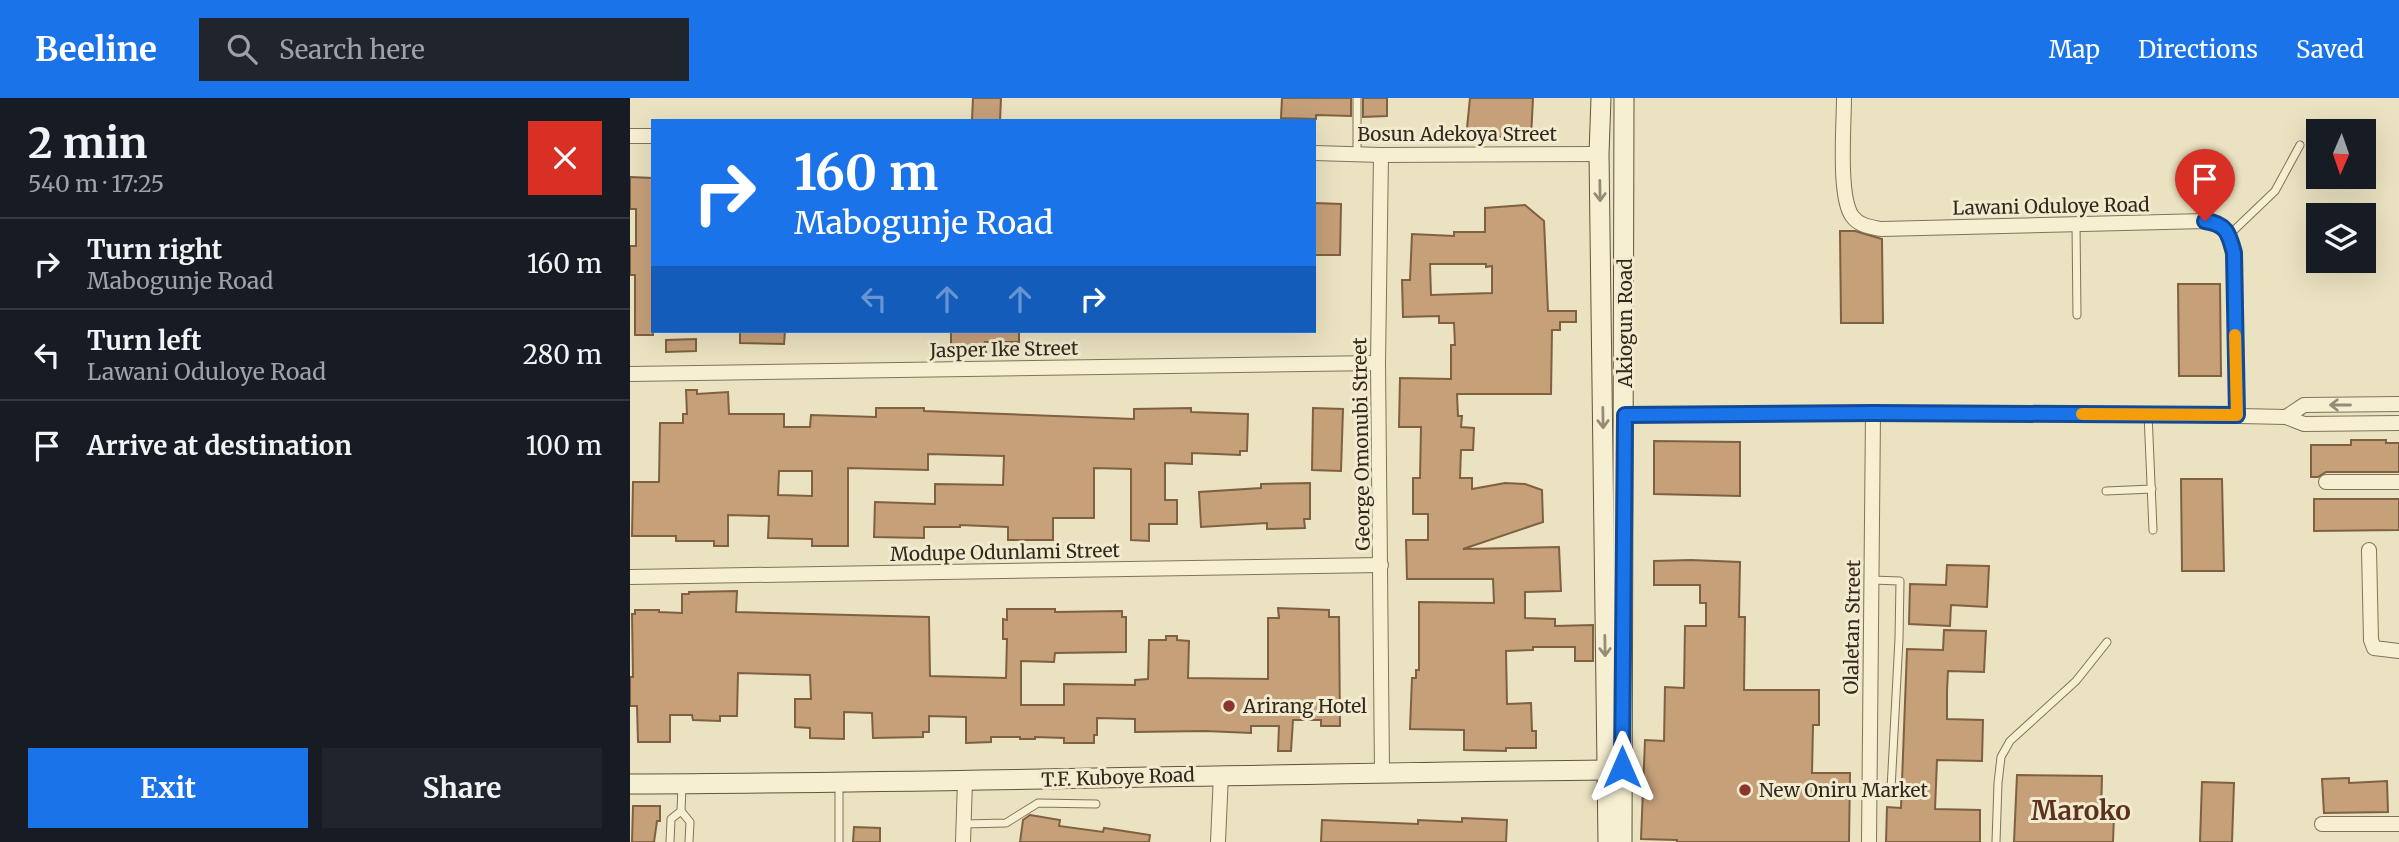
<!DOCTYPE html>
<html lang="en">
<head>
<meta charset="utf-8">
<style>
  body { margin:0; font-family:Merriweather,serif; background:#20242c; color:#f1f3f6; height:100vh; display:flex; flex-direction:column; font-size:26px; white-space:nowrap }
  * { box-sizing:border-box; margin:0 }
  p { font-size:23px; color:#9ea1a6 }
  .icon { flex:none; width:38px; height:38px; fill:none; stroke:currentColor; stroke-width:2; stroke-linecap:round; stroke-linejoin:round }
  .map { position:relative; flex:1; overflow:hidden }
  .drawer { display:flex; flex-direction:column; background:#171b24; width:630px }
  .drawer>* { flex:none }
  .guide { position:absolute; left:21px; top:21px; width:665px; height:214px; border-radius:0px; box-shadow:0 7px 28px #0002; background:#1a73e8; color:#fff; overflow:hidden }
  .needle { width:46px; rotate:182deg }
  .tools { position:absolute; left:1676px; top:21px; display:grid; gap:14px }
  .tools a { display:grid; place-items:center; width:70px; height:70px; border-radius:0px; background:#171b24; box-shadow:0 7px 28px #0002; font-size:35px }
  .pin { position:absolute; display:grid; place-items:center; width:60px; height:60px; color:#fff; margin:-72px -30px; border-radius:50% 50% 50% 0; rotate:-45deg; box-shadow:0 0 7px #0007 }
  .pin .icon { rotate:45deg }
  .me { position:absolute; width:77px; margin:-38px; rotate:0deg; stroke-linejoin:round; filter:drop-shadow(0 0 5px #0008) }
  .turn { display:flex; align-items:center; gap:24px; height:147px; padding:0 28px; font-size:32px }
  .turn .icon { width:91px; height:91px; stroke-width:2.5 }
  .turn b { display:block; font-size:49px; line-height:60px }
  .lanes { display:flex; align-items:center; height:66px; padding:0 28px; background:#0003; justify-content:center; gap:35px; direction:ltr }
  .lanes .off { opacity:.35 }
  .round { display:grid; place-items:center; flex:none; width:74px; height:74px; border-radius:0px; background:#20242c }
  .headline { display:flex; align-items:center; justify-content:space-between; height:119px; padding:0 28px }
  h1 { font-size:42px; font-weight:700; line-height:52px }
  .primary-button { display:flex; gap:14px; margin-top:auto; padding:14px 28px }
  .primary-button a { flex:1; height:80px; border-radius:0px; background:#1a73e8; color:#fff; font-size:28px; font-weight:700; line-height:80px; text-align:center }
  .primary-button a+a { background:#20242c; color:#f1f3f6 }
  ul { padding:0; list-style:none }
  li { display:flex; align-items:center; gap:21px; height:91px; padding:0 28px; border-top:2px solid #363941 }
  li div { flex:1 }
  li b { display:block; font-size:26px }
  li em { font-style:normal }
  header { display:flex; align-items:center; gap:42px; box-sizing:border-box; height:98px; padding:0 35px; background:#1a73e8; color:#fff }
  header strong { font-size:33px }
  nav { display:flex; gap:38px; margin-inline-start:auto; font-size:24px }
  .search { width:490px; height:63px; background:#20242c; display:flex; align-items:center; gap:18px; box-sizing:border-box; padding:0 24px; border-radius:0px; color:#9ea1a6; font-size:26px }
  main { display:flex; flex:1; min-height:0 }
  .map>svg:first-child { display:block }
  .building { fill:#c5a079; stroke:#7f6041; stroke-width:2; fill-rule:evenodd }
  .lines { fill:none; stroke-linecap:round; stroke-linejoin:round }
  .lane-casing { stroke:#81735a; stroke-width:9 }
  .street-casing { stroke:#81735a; stroke-width:16 }
  .secondary-casing { stroke:#63543d; stroke-width:21 }
  .lane { stroke:#f6efd2; stroke-width:7 }
  .street { stroke:#f6efd2; stroke-width:14 }
  .secondary { stroke:#f6efd2; stroke-width:19 }
  .oneway { stroke:#948c78 }
  .route-casing { stroke:#114b97; stroke-width:18 }
  .route { stroke:#1a73e8; stroke-width:12 }
  .slow { stroke:#f59e0b; stroke-width:12 }
  .poi-dot { fill:#8c372e; stroke:#f2ebcf; stroke-width:2.5 }
  .labels { text-anchor:middle; dominant-baseline:central; stroke-width:6; stroke-linejoin:round; paint-order:stroke }
  .street-label { font-size:19px; fill:#32291d; stroke:#f2ebcf }
  .poi-label { font-size:19px; fill:#32291d; stroke:#f2ebcf; text-anchor:start }
  .district-label { font-size:26px; font-weight:bold; fill:#5b3220; stroke:#f2ebcf }
</style>
</head>
<body>
<header>
<strong>Beeline</strong>
<div class="search"><svg class="icon" aria-label="search" viewBox="0 0 24 24"><circle cx="10" cy="10" r="6"/><path d="M15 15l6 6"/></svg>Search here</div>
<nav><a>Map</a><a>Directions</a><a>Saved</a></nav>
</header>
<main>
<section class="drawer">
<div class="headline"><div><h1>2 min</h1><p>540 m · 17:25</p></div><a class="round" style="background:#d93025;color:#fff"><svg class="icon" aria-label="close" viewBox="0 0 24 24"><path d="M6 6l12 12M18 6L6 18"/></svg></a></div>
<ul>
<li><svg class="icon" aria-label="right" viewBox="0 0 24 24"><path d="M7 20v-9h11M14 6l5 5-5 5"/></svg><div><b>Turn right</b><p>Mabogunje Road</p></div><em>160 m</em></li>
<li><svg class="icon" aria-label="left" viewBox="0 0 24 24"><path d="M17 20v-9H6M10 6l-5 5 5 5"/></svg><div><b>Turn left</b><p>Lawani Oduloye Road</p></div><em>280 m</em></li>
<li><svg class="icon" aria-label="arrive" viewBox="0 0 24 24"><path d="M6 21V4h12l-3 4 3 4H6"/></svg><div><b>Arrive at destination</b></div><em>100 m</em></li>
</ul>
<div class="primary-button"><a>Exit</a><a>Share</a></div>
</section>
<div class="map">
<svg width="1769" height="744" viewBox="0 0 1769 744">
  <rect width="100%" height="100%" fill="#eae2c0"/>
  <g class="building">
    <polygon points="343,0 371,0 370,23 342,22"/>
    <polygon points="652,0 721,0 721,18 686,17 686,21 651,20"/>
    <polygon points="733,0 757,0 757,18 733,19"/>
    <polygon points="840,0 903,0 901,40 852,38 852,41 836,40"/>
    <polygon points="0,79 23,80 23,237 5,237 5,177 0,177 0,148 6,148 6,111 0,111"/>
    <polygon points="684,105 711,106 710,157 684,157"/>
    <path d="M895 107 914 123 918 213H946V224H930V232H922L921 296H827L828 318H832L831 329 844 330 843 352H831L830 380H842V391L875 385 895 386 912 392 913 424 833 451 929 449 931 493 895 494V520L925 521V528L963 527V563H945V549H903V552L876 553 877 606 901 605 902 633H906V650H876V653L834 652V632L780 631 782 580H786V572H789V504L864 505 863 481H777L776 442H798V416H783V380H790L791 329H769L770 280 821 281V247H825L824 225H809V218L773 219 772 182H780L782 136 824 138V134H855V110ZM800 166H856V169L862 168V195L801 197Z"/>
    <polygon points="1210,133 1225,133 1252,141 1253,225 1211,225"/>
    <polygon points="1548,186 1590,186 1591,278 1549,278"/>
    <polygon points="110,233 155,233 154,246 110,245"/>
    <polygon points="321,233 389,233 389,244 355,244 356,254 321,254"/>
    <polygon points="66,241 66,253 36,254 36,242"/>
    <path d="M56 292H67V296L98 294 99 316H154V329H180L181 317 246 319V310H294V313L504 321V311L561 310V314L618 316 617 353H610V357L562 355V366L535 365V402H547V426H519V443L501 442V371L464 370V420H423V442H378V429L330 427V429H294V440L244 439 245 404 305 406V386L373 387 374 358 298 356V372L218 370V448H182V441L138 440 139 418 98 417V448H84V443H46V438H2L3 384H29L30 325H53V316H57ZM149 373H182V398L148 397Z"/>
    <polygon points="683,310 713,311 711,373 682,372"/>
    <polygon points="1721,342 1756,342 1756,345 1769,345 1769,374 1696,374 1688,379 1681,379 1681,347 1721,347"/>
    <polygon points="1024,343 1110,344 1110,398 1024,396"/>
    <polygon points="1551,381 1592,381 1594,473 1552,473"/>
    <polygon points="680,385 680,421 674,421 675,430 637,431 637,425 571,429 569,394 631,390 631,386"/>
    <polygon points="1684,401 1769,401 1769,432 1684,433"/>
    <polygon points="1061,462 1110,464 1109,519 1115,519 1114,592 1189,592 1189,627 1183,627 1182,675 1220,675 1219,744 1047,744 1047,742 1011,741 1015,642 1034,643 1035,589 1054,590 1055,528 1076,528 1076,505 1070,505 1070,487 1024,487 1024,463"/>
    <polygon points="1317,467 1359,468 1357,509 1321,507 1320,528 1279,526 1280,486 1316,487"/>
    <polygon points="107,493 106,514 299,519 300,578 376,580 377,541 373,541 373,521 377,522 377,511 425,511 425,514 492,513 492,519 496,519 496,554 425,555 424,564 391,563 391,607 434,607 434,586 505,587 505,582 518,581 519,542 536,542 536,538 547,538 547,542 559,543 558,580 638,581 638,520 649,520 648,510 699,512 699,519 709,519 710,628 691,628 691,622 663,622 661,653 648,653 649,628 621,628 621,635 575,633 505,634 505,621 467,620 467,637 464,637 464,645 434,645 434,640 405,639 405,641 390,641 390,639 361,639 361,644 336,645 336,619 299,618 299,634 293,634 293,639 243,640 242,615 214,614 214,641 180,640 180,630 165,629 165,601 181,601 180,577 108,575 107,618 90,618 90,623 63,622 62,617 40,617 40,644 8,644 7,608 0,608 0,579 3,579 2,516 5,516 5,512 29,512 29,514 52,515 52,496 59,496 59,494"/>
    <polygon points="1314,532 1356,533 1354,574 1318,573 1317,593 1317,621 1353,622 1352,663 1307,662 1305,711 1350,712 1350,744 1256,744 1257,709 1271,710 1277,551 1313,552"/>
    <polygon points="1387,677 1472,678 1471,716 1484,717 1483,744 1384,744"/>
    <polygon points="1719,680 1719,685 1757,683 1758,714 1694,715 1692,681"/>
    <polygon points="1572,684 1604,685 1602,744 1570,744"/>
    <polygon points="3,708 30,708 30,723 27,723 24,744 2,744"/>
    <polygon points="400,717 430,722 429,728 473,734 474,730 520,737 519,744 390,744 393,722"/>
    <polygon points="832,720 877,722 876,744 691,744 692,722 788,726 788,722 832,724"/>
    <polygon points="224,729 250,730 250,744 223,744"/>
  </g>
  <g class="lines">
    <defs>
      <g id="lane">
        <polyline points="727,56 727,0"/>
        <polyline points="1446,127 1447,217"/>
        <polyline points="1599,137 1645,93 1670,47"/>
        <polyline points="1518,316 1523,432"/>
        <polyline points="1476,393 1522,391"/>
        <polyline points="1242,482 1270,483 1269,541 1261,691"/>
        <polyline points="52,688 51,713 60,724 59,744"/>
        <polyline points="334,726 376,725 408,705 466,706"/>
        <polyline points="40,744 41,721 51,713"/>
        <polyline points="209,744 209,685"/>
        <polyline points="1366,744 1368,685 1371,659 1380,643 1446,583 1477,544"/>
      </g>
      <g id="street">
        <path d="M1214 0C1214 27 1208 98 1222 118 1229 128 1241 129 1251 131L1575 123C1597 126 1599 136 1604 155L1607 317"/>
        <polyline points="0,38 23,38"/>
        <polyline points="684,55 751,57 969,56"/>
        <polyline points="751,57 748,265 752,674"/>
        <polyline points="0,276 748,265"/>
        <polyline points="995,317 1243,315 1518,316 1656,319 1674,326 1769,325"/>
        <polyline points="1656,319 1674,307 1769,306"/>
        <polyline points="1696,384 1769,384"/>
        <polyline points="1739,452 1741,542 1744,550 1769,553"/>
        <polyline points="0,479 751,467"/>
        <polyline points="1692,726 1769,726"/>
        <polyline points="333,744 335,683"/>
        <polyline points="588,744 591,676"/>
        <polyline points="1239,744 1243,315"/>
      </g>
      <g id="secondary">
        <polyline points="971,0 969,56 978,744"/>
        <path d="M0 686C326 685 651 675 977 672"/>
        <polyline points="992,744 994,0"/>
      </g>
    </defs>
    <use href="#lane" class="lane-casing"/>
    <use href="#street" class="street-casing"/>
    <use href="#secondary" class="secondary-casing"/>
    <use href="#lane" class="lane"/>
    <use href="#street" class="street"/>
    <use href="#secondary" class="secondary"/>
  </g>
  <defs><path id="oneway-shaft" d="M-6 0H5M1.5-3L5.5 0L1.5 3" fill="none" stroke-width="1.6" stroke-linecap="round" stroke-linejoin="round" transform="scale(1.75)"/></defs>
  <g class="oneway">
    <use href="#oneway-shaft" transform="translate(970 93) rotate(89)"/>
    <use href="#oneway-shaft" transform="translate(1710 307) rotate(180)"/>
    <use href="#oneway-shaft" transform="translate(973 320) rotate(89)"/>
    <use href="#oneway-shaft" transform="translate(975 548) rotate(89)"/>
  </g>
  <g class="lines">
    <defs>
      <path id="route" d="M992 669 995 317 1243 315 1607 317 1604 155C1599 136 1597 126 1575 123"/>
    </defs>
    <use href="#route" class="route-casing"/>
    <use href="#route" class="route"/>
    <polyline class="slow" points="1452,316 1607,317 1605,237"/>
  </g>
  <g class="poi-dot">
    <circle cx="599" cy="608" r="7"/>
    <circle cx="1115" cy="692" r="7"/>
  </g>
  <g class="labels">
    <g class="street-label">
      <text x="827" y="36">Bosun Adekoya Street</text>
      <text transform="translate(1421 108) rotate(-1)">Lawani Oduloye Road</text>
      <text transform="translate(995 225) rotate(-90)">Akiogun Road</text>
      <text transform="translate(374 251) rotate(-1)">Jasper Ike Street</text>
      <text transform="translate(731 346) rotate(-91)">George Omonubi Street</text>
      <text transform="translate(375 454) rotate(-1)">Modupe Odunlami Street</text>
      <text transform="translate(1222 529) rotate(-89)">Olaletan Street</text>
      <text transform="translate(488 679) rotate(-2)">T.F. Kuboye Road</text>
    </g>
    <g class="poi-label">
      <text x="613" y="608">Arirang Hotel</text>
      <text x="1129" y="692">New Oniru Market</text>
    </g>
    <g class="district-label">
      <text x="1451" y="712">Maroko</text>
    </g>
  </g>
</svg>
<div class="tools">
<a><svg class="needle" viewBox="-14 -14 28 28"><path d="M0-13l5 13h-10z" fill="#e53935"/><path d="M0 13l5-13h-10z" fill="#9ea1a6"/></svg></a>
<a><svg class="icon" aria-label="layers" viewBox="0 0 24 24"><path d="M12 4l9 5-9 5-9-5zM3 14l9 5 9-5"/></svg></a>
</div>
<div class="pin" style="left:1575px;top:123px;background:#d93025"><svg class="icon" aria-label="arrive" viewBox="0 0 24 24"><path d="M6 21V4h12l-3 4 3 4H6"/></svg></div>
<svg class="me" style="left:992px;top:669px" viewBox="-20 -20 40 40"><path d="M0-17L14 15 0 8-14 15z" fill="#1a73e8" stroke="#fff" stroke-width="4"/></svg>
<div class="guide">
<div class="turn"><svg class="icon" aria-label="right" viewBox="0 0 24 24"><path d="M7 20v-9h11M14 6l5 5-5 5"/></svg><div><b>160 m</b>Mabogunje Road</div></div>
<div class="lanes"><svg class="icon off" aria-label="left" viewBox="0 0 24 24"><path d="M17 20v-9H6M10 6l-5 5 5 5"/></svg><svg class="icon off" aria-label="ahead" viewBox="0 0 24 24"><path d="M12 20V5M6 11l6-6 6 6"/></svg><svg class="icon off" aria-label="ahead" viewBox="0 0 24 24"><path d="M12 20V5M6 11l6-6 6 6"/></svg><svg class="icon" aria-label="right" viewBox="0 0 24 24"><path d="M7 20v-9h11M14 6l5 5-5 5"/></svg></div>
</div>
</div>
</main>
</body>
</html>
